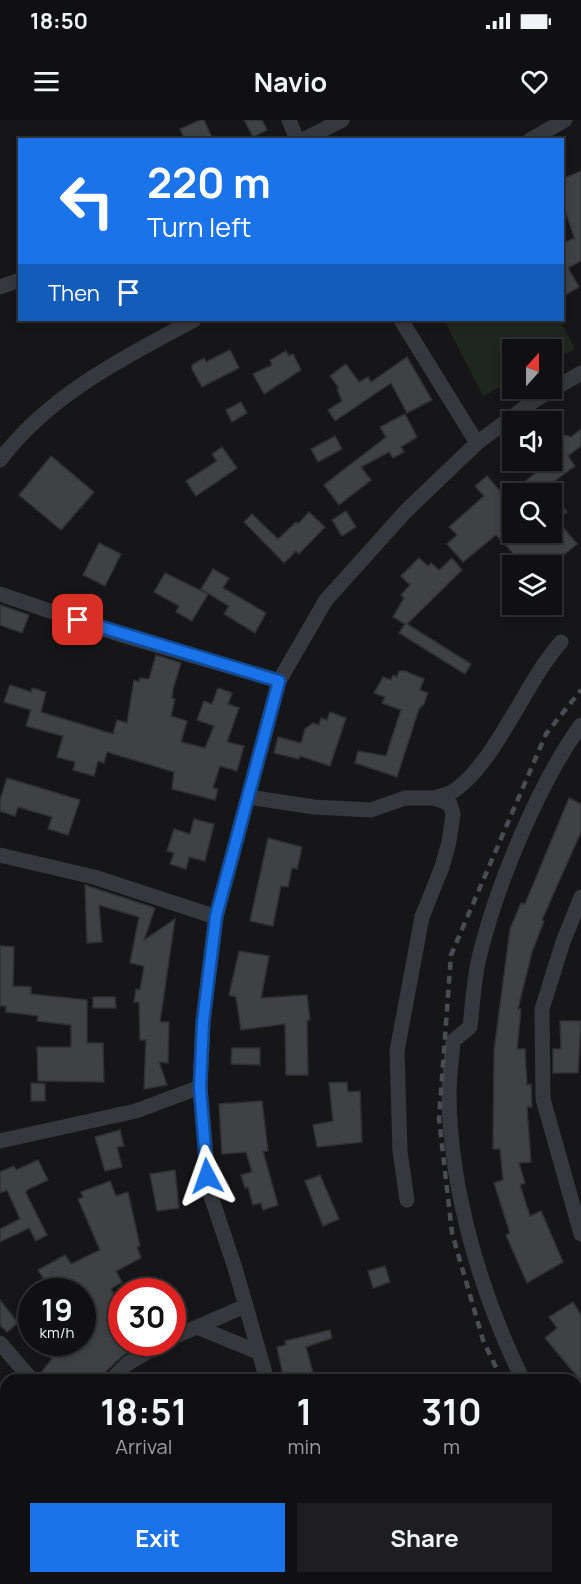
<!DOCTYPE html>
<html lang="en">
<head>
<meta charset="utf-8">
<style>
  body { margin:0; font-family:Manrope,sans-serif; background:#1e1e20; color:#f1f3f6; height:100vh; display:flex; flex-direction:column; font-size:22px; white-space:nowrap }
  * { box-sizing:border-box; margin:0 }
  p { font-size:20px; color:#9c9d9f }
  .icon { flex:none; width:33px; height:33px; fill:none; stroke:currentColor; stroke-width:2; stroke-linecap:round; stroke-linejoin:round }
  .map { position:relative; flex:1; overflow:hidden }
  .side { position:absolute; left:0px; top:1254px; width:582px; height:210px; display:flex; flex-direction:column; background:#101012; border-radius:18px 18px 0 0; box-shadow:0 3px 9px #0003,0 0 0 2px #303032 }
  .side>* { flex:none }
  .banner { position:absolute; left:18px; top:18px; width:546px; height:183px; border-radius:0px; box-shadow:0 3px 9px #0003,0 0 0 2px #303032; background:#1a73e8; color:#fff; overflow:hidden }
  .needle { width:39px; rotate:21deg }
  .fabs { position:absolute; left:502px; top:219px; display:grid; gap:12px }
  .fabs a { display:grid; place-items:center; width:60px; height:60px; border-radius:0px; background:#101012; box-shadow:0 3px 9px #0003,0 0 0 2px #303032; font-size:30px }
  .speed { position:absolute; left:18px; top:1158px; display:flex; gap:12px; font-size:30px; font-weight:700; text-align:center }
  .speed>* { display:grid; place-content:center; width:78px; height:78px; border-radius:50%; background:#101012; box-shadow:0 3px 9px #0003,0 0 0 2px #303032; line-height:1 }
  .speed small { font-size:15px; font-weight:400 }
  .speed .limit { border:9px solid #d22; background:#fff; color:#111 }
  .pin { position:absolute; display:grid; place-items:center; width:51px; height:51px; color:#fff; margin:-26px; border-radius:12px; box-shadow:0 3px 9px #0006 }
  .me { position:absolute; width:66px; margin:-33px; rotate:356deg; stroke-linejoin:round; filter:drop-shadow(0 0 4px #0008) }
  .turn { display:flex; align-items:center; gap:21px; height:126px; padding:0 30px; font-size:27px }
  .turn .icon { width:78px; height:78px; stroke-width:2.5 }
  .turn b { display:block; font-size:42px; line-height:51px }
  .then { display:flex; align-items:center; height:57px; padding:0 30px; background:#0003; gap:12px; font-size:22px }
  .eta { display:flex; justify-content:space-evenly; align-items:center; height:102px; text-align:center }
  .eta b { font-size:36px; font-weight:700; line-height:42px }
  .button { display:flex; gap:12px; margin-top:auto; padding:12px 30px }
  .button a { flex:1; height:69px; border-radius:0px; background:#1a73e8; color:#fff; font-size:24px; font-weight:700; line-height:69px; text-align:center }
  .button a+a { background:#1e1e20; color:#f1f3f6 }
  .status { display:flex; justify-content:space-between; align-items:center; height:42px; padding:0 30px; background:#101012; direction:ltr }
  .status svg { height:16px; fill:currentColor }
  header { display:flex; justify-content:space-between; align-items:center; height:78px; padding:0 30px; background:#101012; font-size:27px; font-weight:700 }
  .map>svg:first-child { display:block }
  .green { fill:#1e261f }
  .building { fill:#404145; stroke:#303034; stroke-width:1.5 }
  .lines { fill:none; stroke-linecap:round; stroke-linejoin:round }
  .minor { stroke:#37383d; stroke-width:15 }
  .rail { stroke:#4a4c52; stroke-width:4.5; stroke-dasharray:8 6; stroke-linecap:butt }
  .route-casing { stroke:#114b97; stroke-width:15 }
  .route { stroke:#1a73e8; stroke-width:10 }
</style>
</head>
<body>
<div class="status"><b>18:50</b><svg viewBox="0 0 49 12"><path d="M0 12V9h3v3zM5 12V6h3v6zM10 12V3h3v9zM15 12V0h3v12zM26 1h20v11H26zM47 4h2v5h-2z"/></svg></div>
<header><svg class="icon" aria-label="menu" viewBox="0 0 24 24"><path d="M4 6h16M4 12h16M4 18h16"/></svg>Navio<svg class="icon" aria-label="heart" viewBox="0 0 24 24"><path d="M12 20l-8-8c-3-5 5-10 8-4 3-6 11-1 8 4z"/></svg></header>
<div class="map">
<svg width="581" height="1464" viewBox="0 0 581 1464">
  <rect width="100%" height="100%" fill="#161618"/>
  <polygon class="green" points="444,200 560,200 575,229 552,240 552,230 513,230 513,260 483,276"/>
  <g class="building">
    <polygon points="200,0 204,0 213,20 185,20 180,9"/>
    <polygon points="244,0 262,0 267,10 253,17"/>
    <polygon points="581,51 581,141 568,148 579,167 562,177 562,124 574,118 575,120 562,82 562,59"/>
    <polygon points="230,230 239,248 202,267 192,249 192,245 204,238 206,242"/>
    <polygon points="286,231 289,236 293,234 301,250 264,274 253,254 272,245 270,240"/>
    <polygon points="407,237 432,280 407,293 391,263 335,301 328,290 342,281 337,269 339,268 330,256 346,244 359,262 368,257 371,262"/>
    <polygon points="241,282 247,293 232,302 226,290"/>
    <polygon points="405,294 417,317 401,327 404,332 393,338 389,332 361,347 371,360 339,385 324,365 386,317 380,307"/>
    <polygon points="581,309 581,326 568,336 575,346 537,374 510,374 513,377 513,412 552,412 552,374 567,392 557,400 577,424 550,446 525,446 496,415 463,442 447,424 457,415 449,407 484,376 475,366 487,356 500,371 505,367 510,373 552,340 552,329 565,315 571,317"/>
    <polygon points="335,316 342,329 318,342 311,329"/>
    <polygon points="222,327 237,348 196,376 186,361 217,341 212,334"/>
    <polygon points="51,336 94,372 61,410 19,375"/>
    <polygon points="346,391 356,407 342,416 332,400"/>
    <polygon points="309,392 325,407 299,434 296,431 284,443 244,402 252,394 278,419 296,402 298,404"/>
    <polygon points="99,423 121,434 105,466 83,455"/>
    <polygon points="419,438 428,446 431,443 439,450 452,438 462,450 407,504 471,544 465,554 399,513 405,504 393,497 404,478 401,475 410,465 401,456"/>
    <polygon points="213,449 229,458 223,468 266,493 255,513 224,494 229,486 201,469"/>
    <polygon points="165,453 208,474 192,501 176,492 179,486 154,472"/>
    <polygon points="0,485 29,495 22,513 0,505"/>
    <polygon points="156,535 181,543 173,569 172,578 175,579 171,596 187,601 181,622 205,628 214,606 197,600 204,581 212,584 218,568 232,573 228,584 239,588 227,622 244,626 237,651 220,646 213,668 218,669 215,680 172,669 174,652 107,632 104,643 98,641 94,656 73,650 75,642 57,637 63,616 26,606 31,590 4,582 10,565 31,572 32,568 46,572 41,592 113,614 117,600 127,603 134,560 139,562 140,558 149,559"/>
    <polygon points="399,551 405,551 424,559 420,570 428,573 424,584 419,589 397,657 355,643 358,631 386,636 401,590 382,583 385,577 374,573 383,557 391,560 393,555 397,557"/>
    <polygon points="330,592 346,598 330,646 300,636 299,639 274,633 278,617 301,623 305,609 313,603 319,605 321,598 327,600"/>
    <polygon points="7,658 80,680 68,715 48,709 52,697 18,687 15,696 0,691 0,680"/>
    <polygon points="569,678 581,684 581,712 542,800 544,801 532,832 518,889 521,889 517,929 525,929 527,965 531,964 532,987 527,987 531,1042 519,1043 525,1063 520,1065 530,1096 541,1091 563,1142 527,1163 506,1115 510,1113 494,1063 503,1060 500,1029 493,1029 494,931 510,809 521,783 525,784"/>
    <polygon points="194,699 214,704 205,741 189,737 186,749 170,744 174,733 167,731 174,709 190,714"/>
    <polygon points="268,718 302,727 297,749 292,748 288,767 281,766 273,806 250,801"/>
    <polygon points="85,765 155,788 144,820 175,799 160,902 169,902 168,943 159,942 167,965 144,969 146,920 140,920 139,882 134,882 136,869 140,870 144,846 130,843 139,797 99,785 102,822 87,823"/>
    <polygon points="0,826 14,827 13,866 31,867 31,874 87,880 87,923 103,923 104,962 38,961 37,927 71,927 71,905 37,901 38,896 6,892 6,886 0,886"/>
    <polygon points="239,831 269,836 261,878 307,875 310,900 307,900 308,955 286,955 285,904 241,910 236,877 229,875"/>
    <polygon points="93,877 115,877 116,888 93,888"/>
    <polygon points="560,901 581,901 578,953 553,953 553,929 561,929"/>
    <polygon points="232,928 260,928 260,945 231,944"/>
    <polygon points="347,962 348,972 360,971 362,1022 317,1027 313,1005 333,1001 329,963"/>
    <polygon points="31,963 45,964 45,981 31,981"/>
    <polygon points="262,981 268,1031 263,1031 278,1085 263,1090 261,1083 253,1085 248,1067 245,1068 241,1055 252,1052 246,1032 222,1034 219,984"/>
    <polygon points="120,1010 124,1026 117,1027 122,1047 105,1051 95,1017"/>
    <polygon points="38,1040 48,1060 27,1070 26,1073 47,1115 36,1121 29,1108 0,1122 0,1109 20,1099 7,1070 0,1073 0,1052 14,1046 16,1050"/>
    <polygon points="175,1050 179,1088 157,1091 150,1054"/>
    <polygon points="320,1055 339,1099 323,1106 305,1061"/>
    <polygon points="110,1061 116,1076 128,1072 140,1126 137,1127 141,1138 116,1151 122,1162 111,1169 122,1188 122,1222 144,1222 122,1236 97,1260 93,1260 87,1253 81,1260 47,1260 40,1254 52,1239 36,1222 82,1222 82,1172 52,1172 38,1150 65,1135 71,1144 100,1130 78,1079 83,1077 81,1072"/>
    <polygon points="385,1146 390,1162 373,1168 368,1151"/>
    <polygon points="0,1180 18,1203 7,1212 0,1205"/>
    <polygon points="573,1182 581,1195 581,1261 545,1218 557,1208 549,1197"/>
    <polygon points="330,1210 332,1218 306,1227 315,1260 284,1260 277,1227 286,1225 285,1221"/>
  </g>
  <g class="lines">
    <g class="minor">
      <polyline points="289,0 297,20"/>
      <polyline points="303,20 342,0"/>
      <polyline points="530,20 565,0"/>
      <polyline points="0,167 20,160"/>
      <polyline points="401,200 477,323"/>
      <path d="M0 340C49 275 124 237 194 200"/>
      <polyline points="0,474 118,514 279,561"/>
      <polyline points="248,677 314,687 371,690 405,678 434,678 450,684 453,694 449,722 442,747 422,797 397,931 400,1031 407,1080"/>
      <path d="M434 678C440 676 447 675 452 672 495 645 525 562 561 522"/>
      <polyline points="0,735 94,757 216,797"/>
      <polyline points="581,777 563,822 542,889 543,979 581,1114"/>
      <polyline points="0,1021 136,991 200,967"/>
      <polyline points="197,1207 258,1232"/>
      <polyline points="172,1218 245,1186"/>
      <polyline points="0,1223 32,1260"/>
      <polyline points="111,1260 127,1244 164,1222"/>
      <polyline points="267,1260 235,1148 209,1070 200,967 203,901 216,797 279,561 326,480 406,391 477,323 535,280 581,253"/>
      <path d="M523 1260C481 1175 450 1070 449 975 449 957 452 939 453 921L470 907C473 881 474 854 481 830 498 762 540 661 581 605"/>
      <polyline points="576,1349 581,1351"/>
      <polyline points="217,1458 223,1464"/>
      <polyline points="252,1464 257,1458"/>
    </g>
    <g class="rail">
      <polyline points="502,1260 483,1220 452,1113 439,999 451,835 546,614 581,570"/>
      <polyline points="576,1380 581,1386"/>
    </g>
  </g>
  <g class="lines">
    <defs>
      <polyline id="route" points="78,500 279,561 216,796 203,902 200,967 207,1056"/>
    </defs>
    <use href="#route" class="route-casing"/>
    <use href="#route" class="route"/>
  </g>
</svg>
<div class="fabs">
<a><svg class="needle" viewBox="-14 -14 28 28"><path d="M0-13l5 13h-10z" fill="#e53935"/><path d="M0 13l5-13h-10z" fill="#9c9d9f"/></svg></a>
<a><svg class="icon" aria-label="sound" viewBox="0 0 24 24"><path d="M4 9h4l5-4v14l-5-4H4zM17 9q2 3 0 6"/></svg></a>
<a><svg class="icon" aria-label="search" viewBox="0 0 24 24"><circle cx="10" cy="10" r="6"/><path d="M15 15l6 6"/></svg></a>
<a><svg class="icon" aria-label="layers" viewBox="0 0 24 24"><path d="M12 4l9 5-9 5-9-5zM3 14l9 5 9-5"/></svg></a>
</div>
<div class="speed"><div>19<small>km/h</small></div><div class="limit">30</div></div>
<div class="pin" style="left:78px;top:500px;background:#d93025"><svg class="icon" aria-label="arrive" viewBox="0 0 24 24"><path d="M6 21V4h12l-3 4 3 4H6"/></svg></div>
<svg class="me" style="left:207px;top:1056px" viewBox="-20 -20 40 40"><path d="M0-17L14 15 0 8-14 15z" fill="#1a73e8" stroke="#fff" stroke-width="4"/></svg>
<div class="banner">
<div class="turn"><svg class="icon" aria-label="left" viewBox="0 0 24 24"><path d="M17 20v-9H6M10 6l-5 5 5 5"/></svg><div><b>220 m</b>Turn left</div></div>
<div class="then">Then<svg class="icon" aria-label="arrive" viewBox="0 0 24 24"><path d="M6 21V4h12l-3 4 3 4H6"/></svg></div>
</div>
<section class="side">
<div class="eta">
<div><b>18:51</b><p>Arrival</p></div>
<div><b>1</b><p>min</p></div>
<div><b>310</b><p>m</p></div>
</div>
<div class="button"><a>Exit</a><a>Share</a></div>
</section>
</div>
</body>
</html>
